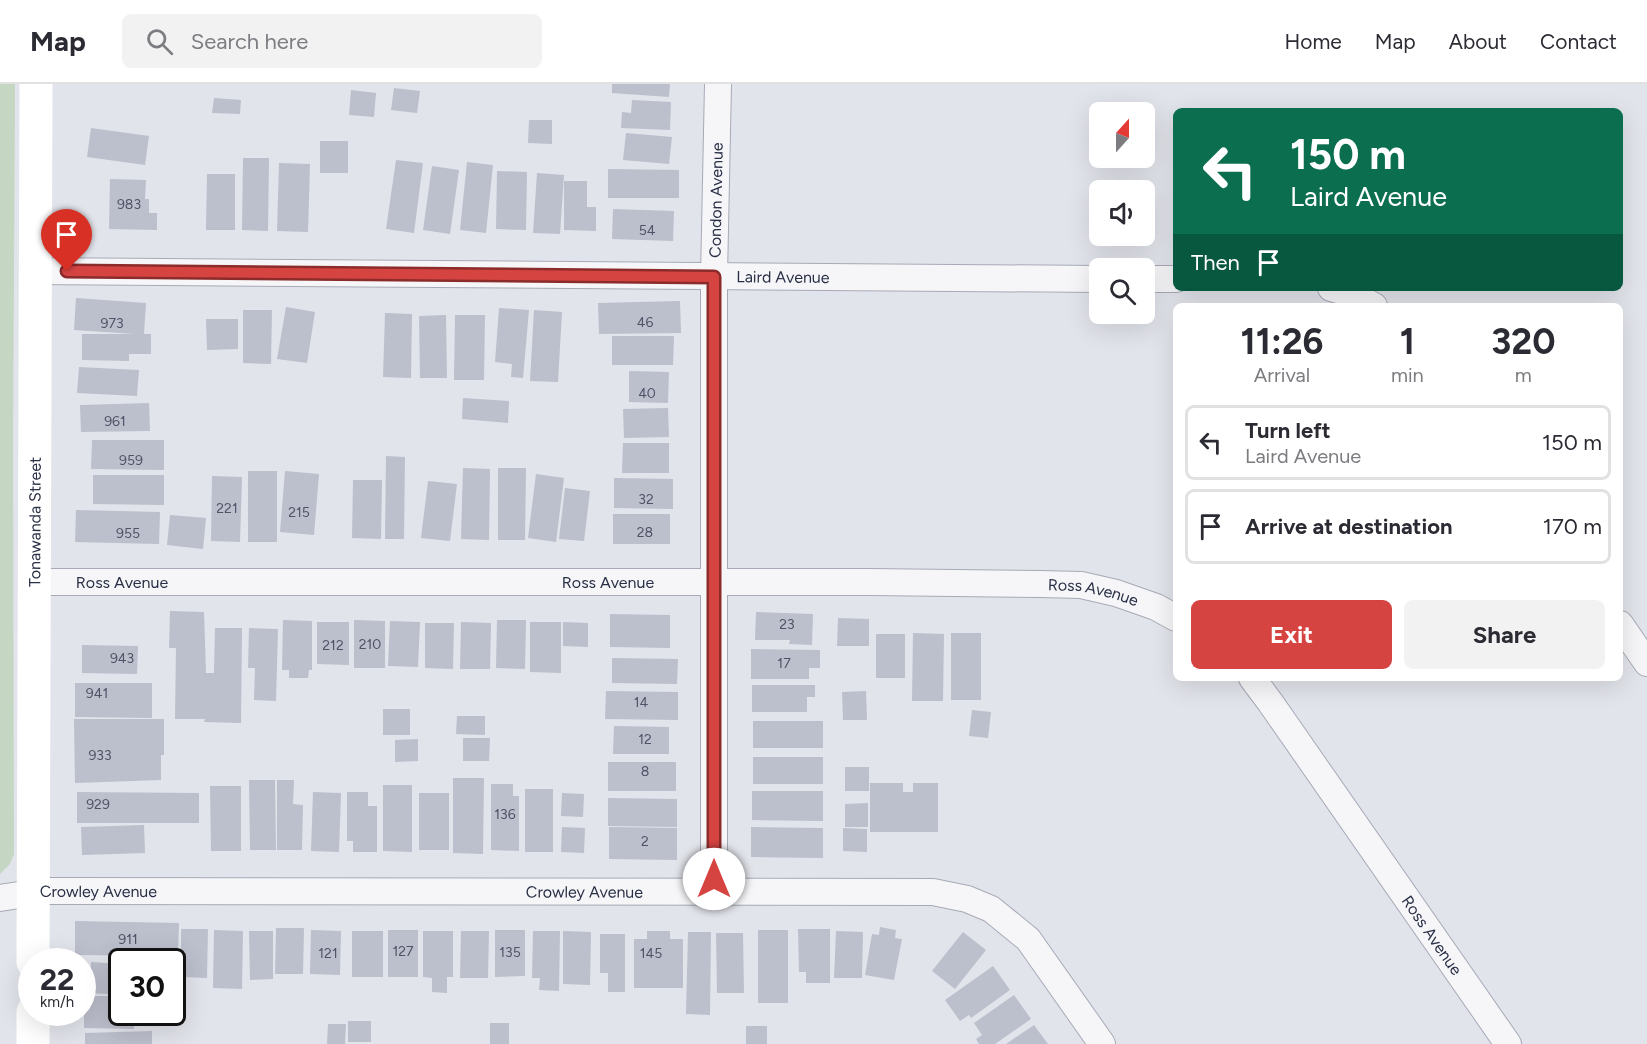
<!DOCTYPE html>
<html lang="en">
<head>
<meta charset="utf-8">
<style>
  body { margin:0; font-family:Figtree,sans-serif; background:#f2f2f3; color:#2b2b33; height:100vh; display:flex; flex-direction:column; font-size:22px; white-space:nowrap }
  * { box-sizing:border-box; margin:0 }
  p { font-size:20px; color:#7c7c81 }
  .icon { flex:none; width:33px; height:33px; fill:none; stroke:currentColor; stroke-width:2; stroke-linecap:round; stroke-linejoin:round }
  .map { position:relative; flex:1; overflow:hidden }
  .drawer { position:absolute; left:1173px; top:219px; width:450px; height:378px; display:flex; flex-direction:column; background:#fff; border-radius:9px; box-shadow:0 6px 24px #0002 }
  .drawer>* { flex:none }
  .hud { position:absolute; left:1173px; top:24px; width:450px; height:183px; border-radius:9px; box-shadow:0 6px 24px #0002; background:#0b6e4f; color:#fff; overflow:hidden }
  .needle { width:39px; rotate:21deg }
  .fabs { position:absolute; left:1089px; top:18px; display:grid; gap:12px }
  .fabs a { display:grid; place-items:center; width:66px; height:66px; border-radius:9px; background:#fff; box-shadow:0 6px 24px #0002; font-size:30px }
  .speed { position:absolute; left:18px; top:864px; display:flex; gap:12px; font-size:30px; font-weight:700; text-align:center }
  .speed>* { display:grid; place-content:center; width:78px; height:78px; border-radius:50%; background:#fff; box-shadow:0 6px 24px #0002; line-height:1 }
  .speed small { font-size:15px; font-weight:400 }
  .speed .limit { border:3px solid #111; border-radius:9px; background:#fff; color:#111 }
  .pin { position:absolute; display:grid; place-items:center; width:51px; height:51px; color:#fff; margin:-62px -26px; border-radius:50% 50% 50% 0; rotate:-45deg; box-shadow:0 0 6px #0007 }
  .pin .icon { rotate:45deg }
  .me { position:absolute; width:66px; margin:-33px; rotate:0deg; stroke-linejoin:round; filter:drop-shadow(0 0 4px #0008) }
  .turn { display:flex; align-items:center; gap:21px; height:126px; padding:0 18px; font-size:27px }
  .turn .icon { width:78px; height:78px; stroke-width:2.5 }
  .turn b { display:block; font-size:42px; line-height:51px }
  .then { display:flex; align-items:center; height:57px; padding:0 18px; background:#0003; gap:12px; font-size:22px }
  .eta { display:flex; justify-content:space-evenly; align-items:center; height:102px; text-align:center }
  .eta b { font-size:36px; font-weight:700; line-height:42px }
  .button { display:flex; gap:12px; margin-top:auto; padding:12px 18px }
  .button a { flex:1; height:69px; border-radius:9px; background:#d64442; color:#fff; font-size:24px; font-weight:700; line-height:69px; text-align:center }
  .button a+a { background:#f2f2f3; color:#2b2b33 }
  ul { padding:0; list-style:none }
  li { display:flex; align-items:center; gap:18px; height:75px; margin:0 12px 9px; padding:0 6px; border:3px solid #e1e1e2; border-radius:9px }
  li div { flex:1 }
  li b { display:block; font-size:22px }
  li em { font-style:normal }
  header { display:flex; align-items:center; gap:36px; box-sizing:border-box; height:84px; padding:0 30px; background:#fff; border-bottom:2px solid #e1e1e2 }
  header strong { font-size:28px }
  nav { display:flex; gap:33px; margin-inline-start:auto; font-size:21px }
  .search { width:420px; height:54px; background:#f2f2f3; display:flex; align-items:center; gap:15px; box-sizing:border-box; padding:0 21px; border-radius:9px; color:#7c7c81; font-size:22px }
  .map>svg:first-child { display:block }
  .green { fill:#c5d6c3 }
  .building { fill:#bcbfcc }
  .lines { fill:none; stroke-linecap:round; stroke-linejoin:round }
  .street-casing { stroke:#a7aab6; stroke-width:28 }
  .street { stroke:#f6f6f9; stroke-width:26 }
  .secondary { stroke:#fff; stroke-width:33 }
  .route-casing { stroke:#8b2c2b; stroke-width:15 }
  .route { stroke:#d64442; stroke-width:10 }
  .labels { text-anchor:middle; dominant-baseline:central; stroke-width:4.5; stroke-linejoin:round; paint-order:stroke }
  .number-label { font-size:14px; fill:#4e5367 }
  .street-label { font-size:16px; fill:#292f45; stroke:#f2f4f8 }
</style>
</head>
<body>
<header>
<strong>Map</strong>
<div class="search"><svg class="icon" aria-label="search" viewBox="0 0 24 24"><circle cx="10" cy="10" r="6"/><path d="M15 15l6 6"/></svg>Search here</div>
<nav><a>Home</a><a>Map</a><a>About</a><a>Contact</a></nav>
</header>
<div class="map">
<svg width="1647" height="960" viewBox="0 0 1647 960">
  <rect width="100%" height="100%" fill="#e2e4eb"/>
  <polygon class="green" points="0,0 15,0 15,19 13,357 14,770 10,780 0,790"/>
  <g class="building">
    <polygon points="612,0 670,0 669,13 612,9"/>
    <polygon points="394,4 420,7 417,29 391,26"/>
    <polygon points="351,6 376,9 374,33 349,31"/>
    <polygon points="214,14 241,16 240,30 212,29"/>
    <polygon points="632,16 671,18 670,46 621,44 622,28 631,29"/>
    <polygon points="529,36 552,36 552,60 528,59"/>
    <polygon points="91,44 149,52 145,81 87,73"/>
    <polygon points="626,49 672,53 669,80 623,76"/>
    <rect x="320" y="57" width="28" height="32"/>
    <polygon points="243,74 269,74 268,147 242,146"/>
    <polygon points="396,76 423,79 414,149 386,145"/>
    <polygon points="467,78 493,81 486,149 460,146"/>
    <polygon points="279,79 310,80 308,148 277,147"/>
    <polygon points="432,82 459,86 450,150 423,146"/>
    <polygon points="608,85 679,86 679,114 608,114"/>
    <polygon points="497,87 527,88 526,146 496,145"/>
    <polygon points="537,89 564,91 560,150 533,149"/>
    <polygon points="207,90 235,90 235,146 206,146"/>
    <polygon points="110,95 146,96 145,115 149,115 149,129 157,129 157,146 109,145"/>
    <polygon points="564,97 587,97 587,123 596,123 596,147 564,146"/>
    <polygon points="613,125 674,127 673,157 612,155"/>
    <polygon points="76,214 146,219 144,250 151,250 151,270 129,270 129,277 82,276 82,250 135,250 74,246"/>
    <polygon points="680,217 681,249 599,250 598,219"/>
    <polygon points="286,223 315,228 307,279 277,275"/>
    <polygon points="499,224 529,226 523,294 511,293 512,280 495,278"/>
    <polygon points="243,226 272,226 271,280 243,279"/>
    <polygon points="534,226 562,228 558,298 530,297"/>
    <polygon points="385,229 412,230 411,294 383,293"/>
    <polygon points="446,231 447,294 420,294 419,232"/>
    <polygon points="455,231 485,231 484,296 454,296"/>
    <polygon points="206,235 238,235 238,265 207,266"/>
    <polygon points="612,252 674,252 673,281 612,281"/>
    <polygon points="79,283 139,286 137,312 77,309"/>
    <polygon points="629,287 669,288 668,319 629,318"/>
    <polygon points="463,314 509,317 508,339 462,335"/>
    <polygon points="149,319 150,347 81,348 80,321"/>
    <polygon points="668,324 669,353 624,354 623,325"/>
    <polygon points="92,356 164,356 164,386 91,385"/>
    <polygon points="623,359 669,359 669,389 622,389"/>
    <polygon points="386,372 405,373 404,455 385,455"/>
    <polygon points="463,384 490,385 489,456 461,455"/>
    <polygon points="498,384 526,384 525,456 498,456"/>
    <rect x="248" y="387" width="29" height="71"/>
    <polygon points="285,387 319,390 314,451 280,448"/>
    <polygon points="536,390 564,394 556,458 528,454"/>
    <polygon points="93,391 164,391 164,421 93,420"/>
    <polygon points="212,392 242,393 240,458 211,457"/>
    <polygon points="614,394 673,395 673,425 614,424"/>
    <polygon points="353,396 382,396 381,455 352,454"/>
    <polygon points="428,397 457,400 450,457 421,454"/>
    <polygon points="565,404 590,407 584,457 559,455"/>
    <polygon points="76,426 160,428 159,460 75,458"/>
    <rect x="613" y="430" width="57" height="30"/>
    <polygon points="170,431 206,434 203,465 167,461"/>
    <polygon points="170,527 204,528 206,589 214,589 215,544 242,544 241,639 204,638 205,635 175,635 176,564 169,564"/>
    <polygon points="756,528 813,530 812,561 789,560 790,556 755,556"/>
    <polygon points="610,530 670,531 670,564 610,563"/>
    <polygon points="838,534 869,535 869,562 837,562"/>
    <polygon points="283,536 312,537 312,586 309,586 308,594 289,594 289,586 282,586"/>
    <polygon points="354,536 385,537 385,584 354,584"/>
    <polygon points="497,536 526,536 525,585 496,584"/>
    <polygon points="390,537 420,538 418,583 388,582"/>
    <polygon points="317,538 349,538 349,581 317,580"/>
    <polygon points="461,538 491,539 490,585 460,585"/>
    <polygon points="530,538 561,538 561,589 530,588"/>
    <polygon points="563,538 588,539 588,563 563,562"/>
    <polygon points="425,539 454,539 453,585 425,584"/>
    <polygon points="249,544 278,545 276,617 254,616 255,584 248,584"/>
    <polygon points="913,549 944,550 943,617 912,617"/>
    <rect x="951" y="549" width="30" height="67"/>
    <rect x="876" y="550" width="29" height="44"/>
    <polygon points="82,561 138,562 137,590 82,589"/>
    <polygon points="751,565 820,566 820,584 809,584 809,595 751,595"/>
    <polygon points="612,574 678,575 677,600 612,599"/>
    <polygon points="75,599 152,599 152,634 75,633"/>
    <polygon points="752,601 815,601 815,613 807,613 807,628 752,628"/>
    <polygon points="606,607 678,608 678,636 605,635"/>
    <polygon points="866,607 867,636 843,636 842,608"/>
    <rect x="383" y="625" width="27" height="26"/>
    <polygon points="972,626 991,628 988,654 969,652"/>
    <polygon points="457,632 485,632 485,651 456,650"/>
    <polygon points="74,635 164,635 164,671 161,671 161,696 75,699"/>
    <rect x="753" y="637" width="70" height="27"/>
    <polygon points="614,642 669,643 669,670 613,670"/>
    <polygon points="463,654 490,654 489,677 463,677"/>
    <polygon points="418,655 418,677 395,678 395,656"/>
    <rect x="753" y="673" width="70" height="27"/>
    <rect x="608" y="678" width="68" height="29"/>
    <rect x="845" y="683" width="24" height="24"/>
    <polygon points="453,694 484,694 483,770 453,769"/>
    <polygon points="249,696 275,696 276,766 250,766"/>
    <polygon points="277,696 294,696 293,720 303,721 302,766 277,766"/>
    <polygon points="870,699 903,699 903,708 913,708 913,699 938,699 938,748 870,748"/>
    <polygon points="491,700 513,700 513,712 519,712 519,767 491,766"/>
    <polygon points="383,701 412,701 412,768 383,767"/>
    <polygon points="210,702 241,702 241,767 211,767"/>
    <rect x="525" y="705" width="28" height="63"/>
    <polygon points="752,707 823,707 823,737 752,736"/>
    <polygon points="77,708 199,709 199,739 77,739"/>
    <polygon points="313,708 341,709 339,768 311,767"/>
    <polygon points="347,708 368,708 368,722 377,722 377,768 353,768 353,757 347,757"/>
    <rect x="419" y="709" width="30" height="57"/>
    <polygon points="562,709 584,710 583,733 561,732"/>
    <polygon points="608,714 677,715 677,743 608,742"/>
    <polygon points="868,719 868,743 845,743 845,720"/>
    <polygon points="144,741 145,769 82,771 81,743"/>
    <polygon points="562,743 585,744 584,769 561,768"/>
    <polygon points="609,743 677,744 677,776 609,775"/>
    <polygon points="751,743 823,744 823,774 751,773"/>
    <polygon points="843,744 867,745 867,768 843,767"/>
    <polygon points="75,837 179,839 178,872 75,871"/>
    <polygon points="880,843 896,846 895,854 902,855 894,896 865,891 872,850 879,851"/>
    <polygon points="276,844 304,844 303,890 275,890"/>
    <polygon points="181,845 208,845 207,894 181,893"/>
    <polygon points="798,845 830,845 830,899 806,899 806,888 799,888"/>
    <polygon points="214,846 243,847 242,905 213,904"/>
    <polygon points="311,846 341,847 340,891 310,890"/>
    <rect x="388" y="846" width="30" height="47"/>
    <polygon points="495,846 525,846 525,892 495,893"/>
    <rect x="758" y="846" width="30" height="73"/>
    <polygon points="249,847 273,847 273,895 250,896"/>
    <rect x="352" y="847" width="31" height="46"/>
    <polygon points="423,847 453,847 453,893 447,893 447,909 432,908 432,894 423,893"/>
    <polygon points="461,847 489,847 488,894 460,894"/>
    <polygon points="533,847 560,847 559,907 539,906 540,894 532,894"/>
    <polygon points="563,847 591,848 590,901 563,900"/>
    <polygon points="647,847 670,847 670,855 683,855 683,904 634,904 634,855 647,855"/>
    <polygon points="836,847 863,848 862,894 834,894"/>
    <polygon points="688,848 711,848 710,931 686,930"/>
    <polygon points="963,848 986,866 955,905 932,887"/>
    <polygon points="716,849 743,849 744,909 717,909"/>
    <polygon points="600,850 625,850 625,908 608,908 608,889 600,889"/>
    <polygon points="91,878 122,880 122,911 90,909"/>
    <polygon points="993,882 1010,906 971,934 969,931 960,937 945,916"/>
    <polygon points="1014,911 1031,935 995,960 979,960 976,955 982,951 974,939"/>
    <polygon points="84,912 122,912 122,928 135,928 134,945 84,944"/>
    <rect x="348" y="937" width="23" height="21"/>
    <rect x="490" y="939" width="19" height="21"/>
    <polygon points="328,940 346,940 345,960 327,960"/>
    <polygon points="1034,941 1048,960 1006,960"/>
    <rect x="746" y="942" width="21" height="18"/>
    <polygon points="152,947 152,960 85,960 85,949"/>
  </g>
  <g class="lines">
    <defs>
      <g id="street">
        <path id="s1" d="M35 187 1100 195"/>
        <polyline points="1144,195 1176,195"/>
        <polyline points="1331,204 1352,210 1374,222"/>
        <path id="s2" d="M35 498H869L1041 500 1081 501 1116 509 1156 523 1176 534"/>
        <polyline points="1620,540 1647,579"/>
        <path id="s3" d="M1252 594 1270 618 1508 960"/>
        <path id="s4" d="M714 808V193L718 0"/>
        <path id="s5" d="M0 814 46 807H66L933 808 967 815 991 825 1028 855 1102 960"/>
      </g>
    </defs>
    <use href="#street" class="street-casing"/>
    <use href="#street" class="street"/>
    <g class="secondary">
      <path id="s6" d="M33 878 36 0"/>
      <polyline points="33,928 33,960"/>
    </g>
  </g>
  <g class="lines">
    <defs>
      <polyline id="route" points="67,187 714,193 714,795"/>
    </defs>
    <use href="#route" class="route-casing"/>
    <use href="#route" class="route"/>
  </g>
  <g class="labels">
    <g class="number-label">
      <text x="129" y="120">983</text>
      <text x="647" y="146">54</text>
      <text x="645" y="238">46</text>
      <text x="112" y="239">973</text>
      <text x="647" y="309">40</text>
      <text x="115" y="337">961</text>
      <text x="131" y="376">959</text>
      <text x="646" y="415">32</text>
      <text x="227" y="424">221</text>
      <text x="299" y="428">215</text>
      <text x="645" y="448">28</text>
      <text x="128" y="449">955</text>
      <text x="787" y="540">23</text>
      <text x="370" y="560">210</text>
      <text x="333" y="561">212</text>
      <text x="122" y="574">943</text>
      <text x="784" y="579">17</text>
      <text x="97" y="609">941</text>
      <text x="641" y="618">14</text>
      <text x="645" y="655">12</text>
      <text x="100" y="671">933</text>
      <text x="645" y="687">8</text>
      <text x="98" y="720">929</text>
      <text x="505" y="730">136</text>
      <text x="645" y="757">2</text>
      <text x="128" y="855">911</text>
      <text x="403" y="867">127</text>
      <text x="510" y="868">135</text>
      <text x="328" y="869">121</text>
      <text x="651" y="869">145</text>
    </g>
    <g class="street-label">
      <text stroke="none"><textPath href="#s4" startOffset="692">Condon Avenue</textPath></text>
      <text stroke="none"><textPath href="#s1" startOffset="748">Laird Avenue</textPath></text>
      <text stroke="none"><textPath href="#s6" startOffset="440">Tonawanda Street</textPath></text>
      <text stroke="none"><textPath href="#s2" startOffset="87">Ross Avenue</textPath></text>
      <text stroke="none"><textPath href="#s2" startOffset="573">Ross Avenue</textPath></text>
      <text stroke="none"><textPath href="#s2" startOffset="1059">Ross Avenue</textPath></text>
      <text stroke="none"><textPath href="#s5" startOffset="99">Crowley Avenue</textPath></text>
      <text stroke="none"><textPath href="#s5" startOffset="585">Crowley Avenue</textPath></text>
      <text stroke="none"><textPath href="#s3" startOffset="314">Ross Avenue</textPath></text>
    </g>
  </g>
</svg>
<div class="fabs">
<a><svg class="needle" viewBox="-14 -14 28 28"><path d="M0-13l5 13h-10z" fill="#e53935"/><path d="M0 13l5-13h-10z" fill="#7c7c81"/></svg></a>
<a><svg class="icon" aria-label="sound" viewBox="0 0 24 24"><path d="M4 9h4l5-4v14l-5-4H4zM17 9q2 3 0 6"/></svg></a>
<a><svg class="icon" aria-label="search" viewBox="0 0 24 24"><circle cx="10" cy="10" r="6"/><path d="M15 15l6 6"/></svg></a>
</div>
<div class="speed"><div>22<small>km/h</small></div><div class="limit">30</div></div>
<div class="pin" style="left:67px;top:187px;background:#d93025"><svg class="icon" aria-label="arrive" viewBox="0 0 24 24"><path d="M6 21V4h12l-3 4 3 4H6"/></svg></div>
<svg class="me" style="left:714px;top:795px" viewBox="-20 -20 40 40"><circle r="19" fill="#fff"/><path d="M0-13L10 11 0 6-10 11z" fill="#d64442"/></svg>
<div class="hud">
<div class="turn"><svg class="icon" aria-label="left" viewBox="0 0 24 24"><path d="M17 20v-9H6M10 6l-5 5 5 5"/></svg><div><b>150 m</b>Laird Avenue</div></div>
<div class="then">Then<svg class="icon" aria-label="arrive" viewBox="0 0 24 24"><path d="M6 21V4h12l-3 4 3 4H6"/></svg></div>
</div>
<section class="drawer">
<div class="eta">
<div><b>11:26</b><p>Arrival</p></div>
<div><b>1</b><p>min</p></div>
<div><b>320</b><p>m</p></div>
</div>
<ul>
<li><svg class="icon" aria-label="left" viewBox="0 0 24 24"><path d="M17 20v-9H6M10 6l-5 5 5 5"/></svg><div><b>Turn left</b><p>Laird Avenue</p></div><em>150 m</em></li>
<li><svg class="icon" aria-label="arrive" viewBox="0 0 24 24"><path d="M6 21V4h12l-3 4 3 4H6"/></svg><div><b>Arrive at destination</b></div><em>170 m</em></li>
</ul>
<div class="button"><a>Exit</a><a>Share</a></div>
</section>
</div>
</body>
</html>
